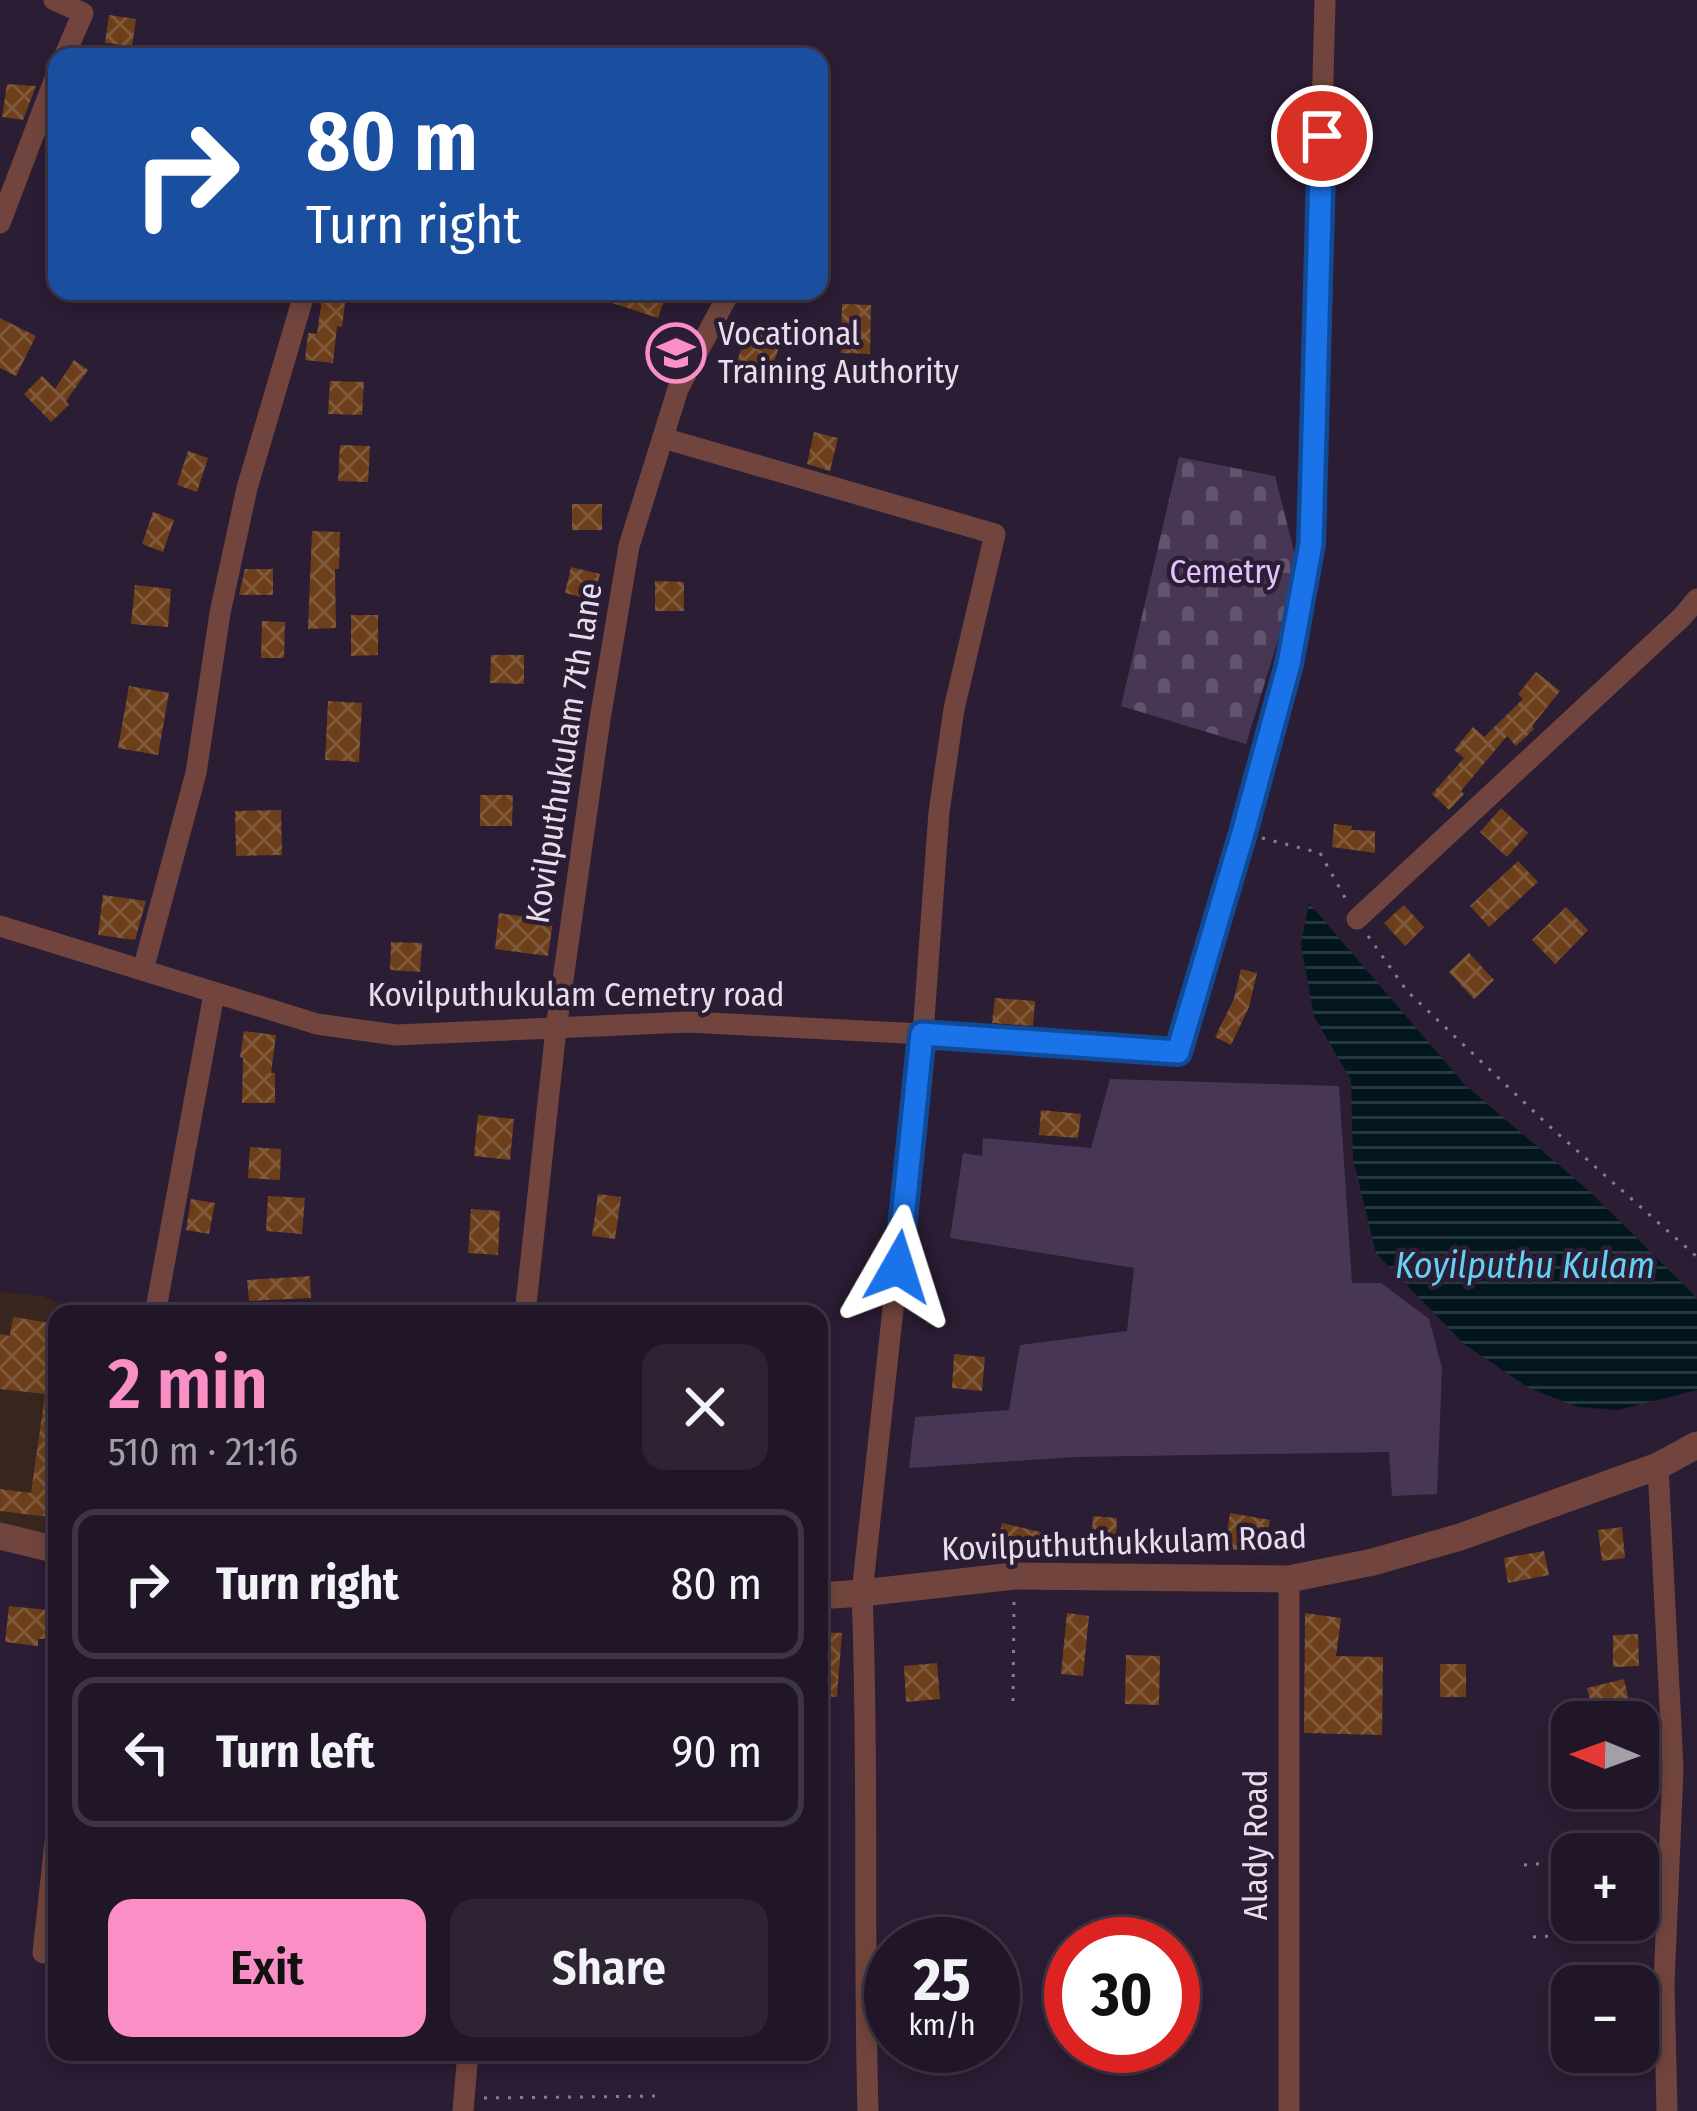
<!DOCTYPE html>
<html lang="en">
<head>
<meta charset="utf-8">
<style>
  body { margin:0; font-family:"Fira Sans Condensed",sans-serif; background:#2d2333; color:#f1f3f6; height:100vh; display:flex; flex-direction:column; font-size:45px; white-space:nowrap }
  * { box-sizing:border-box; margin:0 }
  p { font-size:39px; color:#a29fa7 }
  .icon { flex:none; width:66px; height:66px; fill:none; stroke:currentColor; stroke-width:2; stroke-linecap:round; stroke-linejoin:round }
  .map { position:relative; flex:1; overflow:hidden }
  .side { position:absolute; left:48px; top:1305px; width:780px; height:756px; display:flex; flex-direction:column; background:#201627; border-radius:24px; box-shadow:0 6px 18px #0003,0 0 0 3px #3d3544 }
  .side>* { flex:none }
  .top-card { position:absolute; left:48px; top:48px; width:780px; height:252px; border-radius:24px; box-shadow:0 6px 18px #0003,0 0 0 3px #3d3544; background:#1a4fa0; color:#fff; overflow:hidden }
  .needle { width:78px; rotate:271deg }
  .buttons { position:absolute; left:1551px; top:1701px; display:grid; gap:24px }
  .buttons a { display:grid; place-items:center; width:108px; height:108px; border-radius:24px; background:#201627; box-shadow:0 6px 18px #0003,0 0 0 3px #3d3544; font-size:60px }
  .speed { position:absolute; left:864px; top:1917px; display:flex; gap:24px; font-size:60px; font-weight:700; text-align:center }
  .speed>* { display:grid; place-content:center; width:156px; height:156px; border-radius:50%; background:#201627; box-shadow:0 6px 18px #0003,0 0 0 3px #3d3544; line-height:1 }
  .speed small { font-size:30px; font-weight:400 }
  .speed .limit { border:18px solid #d22; background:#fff; color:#111 }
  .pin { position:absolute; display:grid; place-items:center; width:102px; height:102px; color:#fff; margin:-51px; border:6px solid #fff; border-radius:50%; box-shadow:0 3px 12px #0007 }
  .me { position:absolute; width:132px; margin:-66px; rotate:6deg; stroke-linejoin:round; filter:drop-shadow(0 0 9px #0008) }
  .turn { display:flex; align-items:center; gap:42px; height:252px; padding:0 60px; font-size:54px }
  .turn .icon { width:156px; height:156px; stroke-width:2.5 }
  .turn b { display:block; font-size:84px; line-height:102px }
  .round { display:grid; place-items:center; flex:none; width:126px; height:126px; border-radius:24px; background:#2d2333 }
  .head { display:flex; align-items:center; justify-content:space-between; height:204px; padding:0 60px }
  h1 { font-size:72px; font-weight:600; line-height:90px; color:#fa8fc6 }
  .button { display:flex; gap:24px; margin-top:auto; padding:24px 60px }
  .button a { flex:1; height:138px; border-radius:24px; background:#fa8fc6; color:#111; font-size:48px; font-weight:600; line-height:138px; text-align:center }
  .button a+a { background:#2d2333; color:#f1f3f6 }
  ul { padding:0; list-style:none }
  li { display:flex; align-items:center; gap:36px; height:150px; margin:0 24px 18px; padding:0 36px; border:6px solid #3d3544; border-radius:24px }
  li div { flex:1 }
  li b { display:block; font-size:45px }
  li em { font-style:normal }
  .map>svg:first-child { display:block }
  .education { fill:#38261f }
  .grass { fill:#483754 }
  .cemetery { fill:url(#cemetery-stones) }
  .water { fill:url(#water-rules) }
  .building { fill:url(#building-cross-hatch) }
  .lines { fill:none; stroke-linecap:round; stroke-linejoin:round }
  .path { stroke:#887d90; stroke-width:3; stroke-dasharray:3 9; stroke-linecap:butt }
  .minor { stroke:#71453d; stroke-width:21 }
  .tertiary { stroke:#71453d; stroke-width:27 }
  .route-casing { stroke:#114b97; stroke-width:30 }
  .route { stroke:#1a73e8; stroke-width:21 }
  .labels { text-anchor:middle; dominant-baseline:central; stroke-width:9; stroke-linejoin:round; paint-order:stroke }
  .poi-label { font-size:33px; fill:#e6deed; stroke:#2b1d34; text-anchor:start }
  .park-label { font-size:33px; fill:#e5c2fe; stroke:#2b1d34 }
  .street-label { font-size:33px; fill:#e6deed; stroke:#2b1d34 }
  .water-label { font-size:36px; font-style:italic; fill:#63d1f3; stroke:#2b1d34 }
</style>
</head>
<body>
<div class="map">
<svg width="1697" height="2111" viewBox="0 0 1697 2111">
  <defs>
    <pattern id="cemetery-stones" width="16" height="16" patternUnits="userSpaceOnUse" patternTransform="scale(3)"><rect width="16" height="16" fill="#483754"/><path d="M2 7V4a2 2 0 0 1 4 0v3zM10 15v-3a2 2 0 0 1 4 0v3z" fill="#62546d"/></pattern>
    <pattern id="water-rules" width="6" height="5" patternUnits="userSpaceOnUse" patternTransform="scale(3)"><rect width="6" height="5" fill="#01161d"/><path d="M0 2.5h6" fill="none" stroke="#26373e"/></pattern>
    <pattern id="building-cross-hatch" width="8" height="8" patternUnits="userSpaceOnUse" patternTransform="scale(3)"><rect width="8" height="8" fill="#6c3f1a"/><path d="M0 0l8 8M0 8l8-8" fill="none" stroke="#815a3c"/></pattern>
  </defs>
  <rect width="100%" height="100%" fill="#2b1d34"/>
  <polygon class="education" points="0,1292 43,1296 83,1314 57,1314 57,1532 54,1549 0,1533"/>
  <polygon class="grass" points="1110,1079 1339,1086 1352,1283 1381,1283 1429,1319 1442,1368 1437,1494 1392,1496 1389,1452 1075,1457 909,1468 915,1417 1009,1410 1020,1345 1127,1331 1134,1268 950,1238 963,1153 982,1156 983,1138 1091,1148"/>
  <polygon class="cemetery" points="1179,457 1275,476 1299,571 1246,744 1121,706"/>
  <polygon class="water" points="1309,903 1464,1084 1588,1190 1692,1293 1697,1300 1697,1390 1618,1410 1578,1407 1529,1388 1464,1344 1376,1253 1353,1158 1351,1080 1314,1016 1301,944"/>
  <g class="building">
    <polygon points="109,15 136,19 132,46 105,43"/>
    <polygon points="7,84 36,86 23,120 2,117"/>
    <polygon points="585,291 667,291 658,318 585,294"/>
    <polygon points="322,299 345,303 342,327 337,326 333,363 305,360 308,333 317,334"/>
    <polygon points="842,304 871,305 870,354 841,353"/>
    <polygon points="0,318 36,336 16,376 0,368"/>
    <polygon points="749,327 782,339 768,378 735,367"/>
    <polygon points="74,360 88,370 66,401 69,405 51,422 24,394 42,376 55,389"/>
    <polygon points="330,381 364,382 362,415 328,414"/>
    <polygon points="814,432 838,438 830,471 807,464"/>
    <polygon points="340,445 370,446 368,482 338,481"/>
    <polygon points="188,451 208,458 197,492 177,485"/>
    <rect x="572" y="504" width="30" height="26"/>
    <polygon points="153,512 174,520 163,552 142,544"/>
    <polygon points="312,531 340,532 339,569 335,569 336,628 308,629"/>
    <polygon points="571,567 600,574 593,600 565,593"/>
    <polygon points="245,569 273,569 273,595 239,595"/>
    <polygon points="655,581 684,582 684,611 655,611"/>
    <polygon points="135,585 171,589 168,627 131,624"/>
    <polygon points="351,615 378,615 378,655 351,656"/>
    <polygon points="262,621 285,622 284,658 261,658"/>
    <polygon points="491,655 524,655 524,684 490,683"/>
    <polygon points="1536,672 1560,691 1532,726 1534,729 1516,746 1507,736 1461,791 1464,794 1449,810 1432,794 1464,758 1454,750 1473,727 1484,737 1523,699 1518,694"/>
    <polygon points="129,686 169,693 158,755 118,748"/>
    <polygon points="328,701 362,703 359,762 325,760"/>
    <polygon points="480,795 513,795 512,826 480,826"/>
    <polygon points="1501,808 1528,833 1507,857 1480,832"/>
    <polygon points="281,810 282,855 236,856 235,811"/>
    <polygon points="1334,824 1352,826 1351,830 1375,831 1375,853 1332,847"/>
    <polygon points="1518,861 1538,882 1489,927 1470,906"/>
    <polygon points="103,895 146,901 135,940 98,935"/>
    <polygon points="1404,905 1424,927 1405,946 1384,923"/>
    <polygon points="1566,907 1588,930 1555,964 1532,940"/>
    <polygon points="499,913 553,921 548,956 495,949"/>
    <polygon points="391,942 422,943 420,972 390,970"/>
    <polygon points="1469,953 1494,980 1474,999 1449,972"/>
    <polygon points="1241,969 1257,973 1249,1007 1231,1045 1215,1037 1234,999"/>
    <polygon points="995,998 1035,1001 1033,1026 992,1023"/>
    <polygon points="244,1031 276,1035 271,1073 275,1073 275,1103 242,1103 243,1058 240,1057"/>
    <polygon points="1041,1110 1081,1114 1078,1138 1039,1135"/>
    <polygon points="478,1115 514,1119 510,1160 474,1156"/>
    <polygon points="250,1147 281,1149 280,1180 248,1178"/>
    <polygon points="598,1194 621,1197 615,1239 592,1236"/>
    <polygon points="268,1196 305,1198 302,1234 266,1231"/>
    <polygon points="191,1199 215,1203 209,1234 186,1230"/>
    <polygon points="471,1209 500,1211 498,1255 468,1253"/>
    <polygon points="310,1276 311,1298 249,1301 247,1280"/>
    <polygon points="13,1317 57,1324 57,1518 0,1511 0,1489 31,1493 45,1394 0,1389 0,1334 10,1336"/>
    <polygon points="954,1354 985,1357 982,1391 952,1388"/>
    <polygon points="1230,1513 1270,1520 1264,1554 1225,1548"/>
    <polygon points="1093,1516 1117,1518 1115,1558 1090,1557"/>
    <polygon points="1002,1523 1053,1535 1050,1558 1012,1558 995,1554"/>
    <polygon points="1622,1527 1625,1558 1602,1561 1598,1530"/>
    <polygon points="1544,1551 1549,1575 1508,1583 1504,1558"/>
    <polygon points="9,1606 57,1611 57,1639 38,1639 38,1646 5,1642"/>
    <polygon points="1067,1613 1089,1616 1083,1676 1061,1674"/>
    <polygon points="1305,1613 1341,1618 1336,1656 1383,1657 1382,1735 1304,1733"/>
    <polygon points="819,1632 842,1633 837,1697 819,1696"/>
    <polygon points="1638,1634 1639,1666 1613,1667 1613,1635"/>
    <polygon points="1126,1655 1160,1656 1159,1705 1125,1704"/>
    <polygon points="937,1663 940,1699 906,1702 904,1666"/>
    <rect x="1440" y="1664" width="26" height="33"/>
    <polygon points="1624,1679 1630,1706 1593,1714 1587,1688"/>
  </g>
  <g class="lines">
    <g class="path">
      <polyline points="1262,838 1320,853 1348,903"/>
      <polyline points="1368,936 1407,991 1547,1124 1697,1257"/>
      <polyline points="1013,1701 1014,1602"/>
      <polyline points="1524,1865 1572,1861"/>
      <polyline points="1533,1937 1645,1931"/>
      <polyline points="484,2098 663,2096"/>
    </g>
    <g class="minor">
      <polyline points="54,0 83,13 64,57"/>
      <polyline points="0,223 57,73"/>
      <path d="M663 438 995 534 954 709 939 812 923 1034 862 1593C869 1766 863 1938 868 2111"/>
      <polyline points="1357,919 1682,617 1697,599"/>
      <polyline points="0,926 317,1024 396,1035 688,1022 923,1034 1179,1051 1243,833 1289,665 1311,544 1325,0"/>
      <polyline points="143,970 196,773 220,613 247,488 305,291"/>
      <polyline points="155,1314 214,994"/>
      <polyline points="525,1314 556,1029 600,719 629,546 678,389 730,291"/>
      <polyline points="1658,1466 1673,1768 1664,1984 1667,2111"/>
      <polyline points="1289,1579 1289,2111"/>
      <polyline points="43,1953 57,1824"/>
      <polyline points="463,2111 468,2052"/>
    </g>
    <g class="tertiary">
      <polyline points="0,1536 57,1550"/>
      <polyline points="819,1596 862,1593 1014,1576 1289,1579 1373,1562 1460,1537 1658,1466 1697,1445"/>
    </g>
  </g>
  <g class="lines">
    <defs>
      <polyline id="route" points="898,1267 922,1034 1178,1052 1243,833 1289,664 1311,544 1322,136"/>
    </defs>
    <use href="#route" class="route-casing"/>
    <use href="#route" class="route"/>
  </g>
  <defs>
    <symbol id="university-ring" viewBox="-11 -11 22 22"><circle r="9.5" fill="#2b1d34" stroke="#fa8fc6" stroke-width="1.5"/><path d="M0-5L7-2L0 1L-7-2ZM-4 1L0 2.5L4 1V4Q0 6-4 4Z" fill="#fa8fc6"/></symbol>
  </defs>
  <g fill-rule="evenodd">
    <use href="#university-ring" x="643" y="320" width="66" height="66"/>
  </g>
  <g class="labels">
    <g class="poi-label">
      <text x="718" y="334">Vocational<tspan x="718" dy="38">Training Authority</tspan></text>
    </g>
    <g class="park-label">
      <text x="1225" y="572">Cemetry</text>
    </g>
    <g class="street-label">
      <text transform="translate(564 753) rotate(-81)">Kovilputhukulam 7th lane</text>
      <text x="576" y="995">Kovilputhukulam Cemetry road</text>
      <text transform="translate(1124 1543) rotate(-2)">Kovilputhuthukkulam Road</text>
      <text transform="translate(1256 1845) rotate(-90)">Alady Road</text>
    </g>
    <g class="water-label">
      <text x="1525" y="1266">Koyilputhu Kulam</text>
    </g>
  </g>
</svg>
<div class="buttons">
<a><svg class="needle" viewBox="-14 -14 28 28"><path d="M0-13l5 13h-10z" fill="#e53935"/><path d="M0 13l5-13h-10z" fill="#a29fa7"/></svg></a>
<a>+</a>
<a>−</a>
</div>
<div class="speed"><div>25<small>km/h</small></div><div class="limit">30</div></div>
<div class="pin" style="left:1322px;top:136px;background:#d93025"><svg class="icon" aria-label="arrive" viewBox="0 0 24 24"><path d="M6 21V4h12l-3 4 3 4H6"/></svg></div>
<svg class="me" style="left:898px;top:1267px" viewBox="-20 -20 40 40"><path d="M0-17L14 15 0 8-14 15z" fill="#1a73e8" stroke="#fff" stroke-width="4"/></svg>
<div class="top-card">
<div class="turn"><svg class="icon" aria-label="right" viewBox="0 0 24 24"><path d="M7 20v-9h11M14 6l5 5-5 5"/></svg><div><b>80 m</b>Turn right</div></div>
</div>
<section class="side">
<div class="head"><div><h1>2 min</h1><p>510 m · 21:16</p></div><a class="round"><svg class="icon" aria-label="close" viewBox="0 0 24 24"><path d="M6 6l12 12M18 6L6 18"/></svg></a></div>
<ul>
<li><svg class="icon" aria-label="right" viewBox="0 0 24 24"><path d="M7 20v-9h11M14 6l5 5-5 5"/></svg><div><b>Turn right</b></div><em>80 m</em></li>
<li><svg class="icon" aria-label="left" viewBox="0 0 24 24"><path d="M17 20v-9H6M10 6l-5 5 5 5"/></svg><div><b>Turn left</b></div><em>90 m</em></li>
</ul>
<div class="button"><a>Exit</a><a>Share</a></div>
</section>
</div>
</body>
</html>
